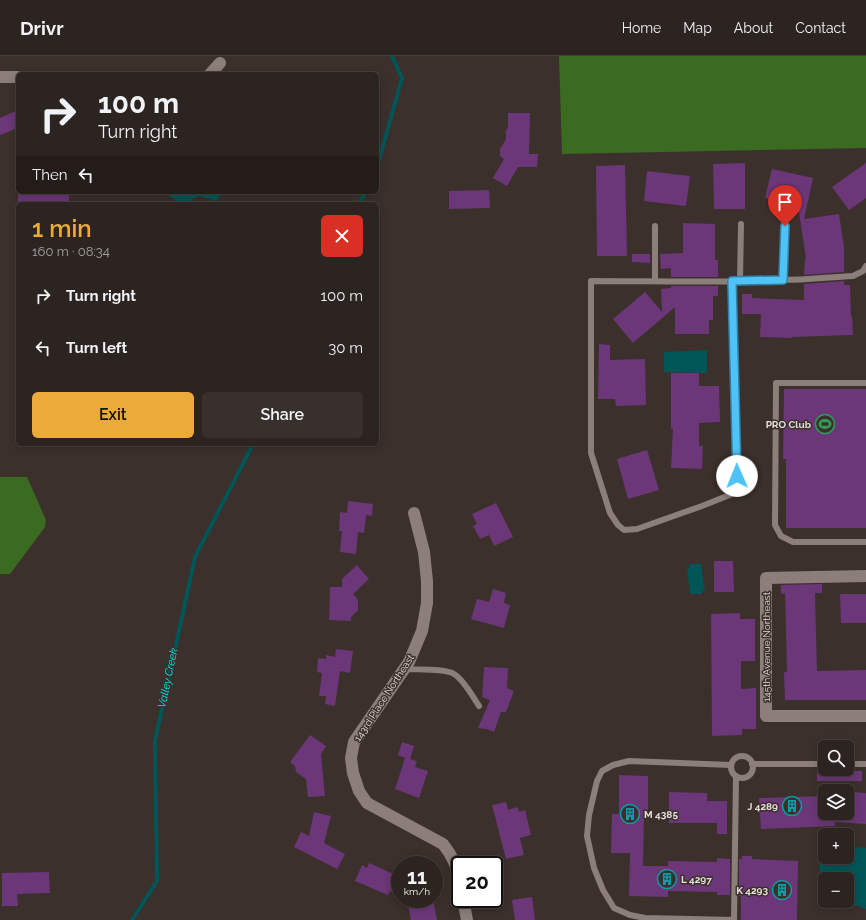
<!DOCTYPE html>
<html lang="en">
<head>
<meta charset="utf-8">
<style>
  body { margin:0; font-family:Raleway,sans-serif; background:#38302d; color:#f1f3f6; height:100vh; display:flex; flex-direction:column; font-size:15px; white-space:nowrap }
  * { box-sizing:border-box; margin:0 }
  p { font-size:13px; color:#a6a4a5 }
  .icon { flex:none; width:22px; height:22px; fill:none; stroke:currentColor; stroke-width:2; stroke-linecap:round; stroke-linejoin:round }
  .map { position:relative; flex:1; overflow:hidden }
  .drawer { position:absolute; left:16px; top:146px; width:363px; height:244px; display:flex; flex-direction:column; background:#2c2420; border-radius:6px; box-shadow:0 2px 10px #0003,0 0 0 1px #48413e }
  .drawer>* { flex:none }
  .top-card { position:absolute; left:16px; top:16px; width:363px; height:122px; border-radius:6px; box-shadow:0 2px 10px #0003,0 0 0 1px #48413e; background:#2c2420; color:#f1f3f6; overflow:hidden }
  .controls { position:absolute; left:818px; top:684px; display:grid; gap:8px }
  .controls a { display:grid; place-items:center; width:36px; height:36px; border-radius:6px; background:#2c2420; box-shadow:0 2px 10px #0003,0 0 0 1px #48413e; font-size:20px }
  .speed { position:absolute; left:391px; top:800px; display:flex; gap:8px; font-size:20px; font-weight:700; text-align:center }
  .speed>* { display:grid; place-content:center; width:52px; height:52px; border-radius:50%; background:#2c2420; box-shadow:0 2px 10px #0003,0 0 0 1px #48413e; line-height:1 }
  .speed small { font-size:10px; font-weight:400 }
  .speed .limit { border:2px solid #111; border-radius:6px; background:#fff; color:#111 }
  .pin { position:absolute; display:grid; place-items:center; width:34px; height:34px; color:#fff; margin:-41px -17px; border-radius:50% 50% 50% 0; rotate:-45deg; box-shadow:0 0 4px #0007 }
  .pin .icon { rotate:45deg }
  .me { position:absolute; width:44px; margin:-22px; rotate:359deg; stroke-linejoin:round; filter:drop-shadow(0 0 3px #0008) }
  .turn { display:flex; align-items:center; gap:14px; height:84px; padding:0 16px; font-size:18px }
  .turn .icon { width:52px; height:52px; stroke-width:2.5 }
  .turn b { display:block; font-size:28px; line-height:34px }
  .then { display:flex; align-items:center; height:38px; padding:0 16px; background:#0003; gap:8px; font-size:15px }
  .round { display:grid; place-items:center; flex:none; width:42px; height:42px; border-radius:6px; background:#38302d }
  .overview { display:flex; align-items:center; justify-content:space-between; height:68px; padding:0 16px }
  h1 { font-size:24px; font-weight:600; line-height:30px; color:#ebaa39 }
  .button { display:flex; gap:8px; margin-top:auto; padding:8px 16px }
  .button a { flex:1; height:46px; border-radius:6px; background:#ebaa39; color:#111; font-size:16px; font-weight:600; line-height:46px; text-align:center }
  .button a+a { background:#38302d; color:#f1f3f6 }
  ul { padding:0; list-style:none }
  li { display:flex; align-items:center; gap:12px; height:52px; padding:0 16px }
  li div { flex:1 }
  li b { display:block; font-size:15px }
  li em { font-style:normal }
  header { display:flex; align-items:center; gap:24px; box-sizing:border-box; height:56px; padding:0 20px; background:#2c2420; border-bottom:1px solid #48413e }
  header strong { font-size:19px }
  nav { display:flex; gap:22px; margin-inline-start:auto; font-size:14px }
  .map>svg:first-child { display:block }
  .green { fill:#3b6a21 }
  .water { fill:#005657 }
  .lines { fill:none; stroke-linecap:round; stroke-linejoin:round }
  .stream { stroke:#005657; stroke-width:4 }
  .building { fill:#6b3778 }
  .lane { stroke:#8c7f7a; stroke-width:6 }
  .street { stroke:#8c7f7a; stroke-width:12 }
  .route-casing { stroke:#337fa1; stroke-width:10 }
  .route { stroke:#4fc3f7; stroke-width:7 }
  .labels { text-anchor:middle; dominant-baseline:central; stroke-width:3; stroke-linejoin:round; paint-order:stroke }
  .poi-label { font-size:10px; font-weight:bold; fill:#e6dfdc; stroke:#3b302b; text-anchor:end }
  .street-label { font-size:10px; fill:#e6dfdc; stroke:#3b302b }
  .water-label { font-size:11px; font-style:italic; fill:#00eff2; stroke:#3b302b }
</style>
</head>
<body>
<header>
<strong>Drivr</strong>
<nav><a>Home</a><a>Map</a><a>About</a><a>Contact</a></nav>
</header>
<div class="map">
<svg width="866" height="864" viewBox="0 0 866 864">
  <rect width="100%" height="100%" fill="#3b302b"/>
  <g class="green">
    <polygon points="559,0 866,0 866,92 562,98"/>
    <polygon points="0,421 27,421 46,464 45,471 10,518 0,518"/>
  </g>
  <g class="water">
    <polygon points="161,136 223,136 216,145 199,140 188,146 180,147 168,139"/>
    <polygon points="707,294 707,317 664,316 664,296"/>
    <polygon points="689,508 701,508 705,534 702,535 702,538 690,538 687,512 690,511"/>
    <path d="M847 790 866 792V853L858 850 830 847 827 845H847V823H825V843L820 834C820 831 821 828 821 825 820 814 816 799 825 791V801H847Z"/>
  </g>
  <g class="lines">
    <g class="stream">
      <polyline points="377,111 402,22 392,0"/>
      <polyline points="358,148 366,136"/>
      <polyline points="132,864 157,825 155,685 195,501 253,388"/>
    </g>
  </g>
  <g class="building">
    <polygon points="18,54 18,72 0,79 0,62"/>
    <polygon points="508,57 530,57 529,98 538,98 537,111 518,111 507,130 493,122 504,103 500,100 500,93 506,83 506,75 508,71"/>
    <polygon points="745,107 745,153 714,153 713,108"/>
    <polygon points="866,107 866,142 849,154 832,131"/>
    <polygon points="625,109 627,200 597,200 596,110"/>
    <polygon points="772,113 813,122 804,163 839,158 844,191 844,216 804,219 805,203 806,203 798,149 765,142"/>
    <polygon points="647,115 690,120 686,150 644,145"/>
    <polygon points="489,134 490,152 449,153 449,135"/>
    <polygon points="18,136 69,136 69,148 18,147"/>
    <polygon points="683,167 715,168 715,204 718,204 718,221 671,221 671,212 661,213 660,198 683,197"/>
    <polygon points="632,198 650,198 650,207 632,206"/>
    <polygon points="844,225 844,229 850,229 851,261 852,260 853,279 792,281 792,282 760,281 761,258 742,258 742,238 752,238 752,242 804,244 804,228"/>
    <polygon points="671,230 718,230 718,240 713,240 713,264 709,264 709,278 675,278 675,251 633,287 613,263 645,236 662,256 661,233 671,232"/>
    <polygon points="599,288 610,289 610,304 645,303 646,349 616,350 615,343 598,343"/>
    <polygon points="671,317 699,317 699,330 719,330 720,366 699,367 699,390 703,390 702,413 671,412 673,373 671,373"/>
    <polygon points="784,333 866,333 866,472 786,472 786,403 783,403"/>
    <polygon points="647,394 659,434 628,443 617,403"/>
    <polygon points="348,445 373,448 372,460 366,459 364,477 358,476 356,498 340,496 342,475 339,475 340,456 347,457"/>
    <polygon points="496,447 513,481 494,490 489,479 480,483 473,470 477,468 472,458"/>
    <polygon points="714,505 733,505 734,536 714,536"/>
    <polygon points="357,509 369,523 353,538 358,544 358,554 351,561 351,565 329,564 330,531 342,531 342,523"/>
    <polygon points="822,528 822,537 815,537 817,615 866,614 866,644 785,644 784,616 787,616 785,537 781,538 781,529"/>
    <polygon points="493,533 506,537 504,547 510,549 504,572 471,563 477,543 489,546"/>
    <polygon points="840,538 866,538 866,567 841,567"/>
    <polygon points="740,557 740,563 755,563 755,605 741,605 741,633 756,632 756,673 742,673 742,679 712,680 711,558"/>
    <polygon points="336,593 353,595 350,617 340,615 335,650 325,648 326,640 319,640 322,617 317,616 318,602 326,603 326,599 335,601"/>
    <polygon points="484,611 508,612 507,632 514,635 506,656 501,656 494,676 486,673 478,672 490,644 482,641"/>
    <polygon points="310,679 326,690 321,698 325,740 308,741 306,723 296,716 295,710 290,706"/>
    <polygon points="402,686 414,690 410,703 417,705 415,711 428,715 419,742 395,733 405,702 398,699"/>
    <rect x="817" y="715" width="45" height="10"/>
    <polygon points="619,719 648,720 648,759 644,759 643,810 668,810 668,805 717,806 717,802 730,803 730,839 717,839 717,836 668,835 668,841 629,840 630,797 611,797 612,758 619,758"/>
    <polygon points="669,736 707,737 707,745 727,745 727,778 717,778 717,767 669,767"/>
    <polygon points="853,736 866,737 866,768 835,766 835,770 761,773 759,742 825,740 825,757 852,757"/>
    <polygon points="506,746 508,754 518,751 519,756 525,754 531,779 520,782 524,799 506,803 492,749"/>
    <polygon points="314,756 331,760 324,787 345,798 337,813 294,791 301,776 309,780"/>
    <polygon points="742,800 752,800 752,803 798,805 797,864 741,864 741,840 739,840 739,803 742,803"/>
    <polygon points="369,807 400,821 400,840 390,835 388,839 355,825 362,809 367,812"/>
    <polygon points="49,816 50,837 17,838 18,850 2,850 2,817"/>
    <polygon points="532,841 535,864 515,864 512,844"/>
    <polygon points="407,843 433,843 437,864 411,864"/>
  </g>
  <g class="lines">
    <g class="lane">
      <polyline points="783,224 785,170"/>
      <polyline points="655,225 655,170"/>
      <path d="M732 225 737 436 702 450 637 473 624 474 618 469 610 457 591 397V225C655 225 719 227 783 224 806 224 830 221 853 220L863 215 866 210"/>
      <polyline points="740,225 741,168"/>
      <polyline points="866,327 776,327 775,469 781,480 793,486 866,486"/>
      <path d="M405 613C417 614 445 612 454 618 464 624 473 641 479 650"/>
      <circle cx="742" cy="711" r="11"/>
      <polyline points="752,708 825,708"/>
      <polyline points="847,708 866,708"/>
      <polyline points="731,709 629,705 613,709 602,715 597,725 589,759 587,780 594,812 603,834 614,852 630,859 645,862 734,864 736,720"/>
    </g>
    <g class="street">
      <polyline points="210,18 220,7"/>
      <polyline points="0,21 18,21"/>
      <path d="M414 457 424 496 427 525V547L422 575 409 606 354 686 351 702 353 717 359 735 367 747 443 788C452 799 457 810 460 824"/>
      <polyline points="866,520 766,522 766,660 866,660"/>
      <polyline points="463,843 467,864"/>
    </g>
  </g>
  <g class="lines">
    <defs>
      <polyline id="route" points="737,420 732,225 783,224 785,170"/>
    </defs>
    <use href="#route" class="route-casing"/>
    <use href="#route" class="route"/>
  </g>
  <defs>
    <symbol id="stadium-ring" viewBox="-11 -11 22 22"><circle r="9.5" fill="#3b302b" stroke="#2e9e5b" stroke-width="1.5"/><path d="M0-5a6.5 5 0 1 0 0 10a6.5 5 0 1 0 0-10ZM-3.5-1.8h7v3.6h-7Z" fill="#2e9e5b"/></symbol>
    <symbol id="building-ring" viewBox="-11 -11 22 22"><circle r="9.5" fill="#3b302b" stroke="#0f9aa8" stroke-width="1.5"/><path d="M-4-6H4V6H1V3H-1V6H-4ZM-2.5-4.3h1.7v1.8h-1.7ZM.8-4.3h1.7v1.8H.8ZM-2.5-1h1.7V.8h-1.7ZM.8-1h1.7V.8H.8Z" fill="#0f9aa8"/></symbol>
  </defs>
  <g fill-rule="evenodd">
    <use href="#stadium-ring" x="814" y="357" width="22" height="22"/>
    <use href="#building-ring" x="781" y="739" width="22" height="22"/>
    <use href="#building-ring" x="619" y="747" width="22" height="22"/>
    <use href="#building-ring" x="656" y="812" width="22" height="22"/>
    <use href="#building-ring" x="771" y="823" width="22" height="22"/>
  </g>
  <g class="labels">
    <g class="poi-label">
      <text x="811" y="368">PRO Club</text>
      <text x="778" y="750">J 4289</text>
      <text x="644" y="758" text-anchor="start">M 4385</text>
      <text x="681" y="823" text-anchor="start">L 4297</text>
      <text x="768" y="834">K 4293</text>
    </g>
    <g class="street-label">
      <text transform="translate(766 591) rotate(-90)">145th Avenue Northeast</text>
      <text transform="translate(384 642) rotate(-57)">143rd Place Northeast</text>
    </g>
    <g class="water-label">
      <text transform="translate(168 622) rotate(-78)">Valley Creek</text>
    </g>
  </g>
</svg>
<div class="controls">
<a><svg class="icon" aria-label="search" viewBox="0 0 24 24"><circle cx="10" cy="10" r="6"/><path d="M15 15l6 6"/></svg></a>
<a><svg class="icon" aria-label="layers" viewBox="0 0 24 24"><path d="M12 4l9 5-9 5-9-5zM3 14l9 5 9-5"/></svg></a>
<a>+</a>
<a>−</a>
</div>
<div class="speed"><div>11<small>km/h</small></div><div class="limit">20</div></div>
<div class="pin" style="left:785px;top:170px;background:#d93025"><svg class="icon" aria-label="arrive" viewBox="0 0 24 24"><path d="M6 21V4h12l-3 4 3 4H6"/></svg></div>
<svg class="me" style="left:737px;top:420px" viewBox="-20 -20 40 40"><circle r="19" fill="#fff"/><path d="M0-13L10 11 0 6-10 11z" fill="#4fc3f7"/></svg>
<div class="top-card">
<div class="turn"><svg class="icon" aria-label="right" viewBox="0 0 24 24"><path d="M7 20v-9h11M14 6l5 5-5 5"/></svg><div><b>100 m</b>Turn right</div></div>
<div class="then">Then<svg class="icon" aria-label="left" viewBox="0 0 24 24"><path d="M17 20v-9H6M10 6l-5 5 5 5"/></svg></div>
</div>
<section class="drawer">
<div class="overview"><div><h1>1 min</h1><p>160 m · 08:34</p></div><a class="round" style="background:#d93025;color:#fff"><svg class="icon" aria-label="close" viewBox="0 0 24 24"><path d="M6 6l12 12M18 6L6 18"/></svg></a></div>
<ul>
<li><svg class="icon" aria-label="right" viewBox="0 0 24 24"><path d="M7 20v-9h11M14 6l5 5-5 5"/></svg><div><b>Turn right</b></div><em>100 m</em></li>
<li><svg class="icon" aria-label="left" viewBox="0 0 24 24"><path d="M17 20v-9H6M10 6l-5 5 5 5"/></svg><div><b>Turn left</b></div><em>30 m</em></li>
</ul>
<div class="button"><a>Exit</a><a>Share</a></div>
</section>
</div>
</body>
</html>
